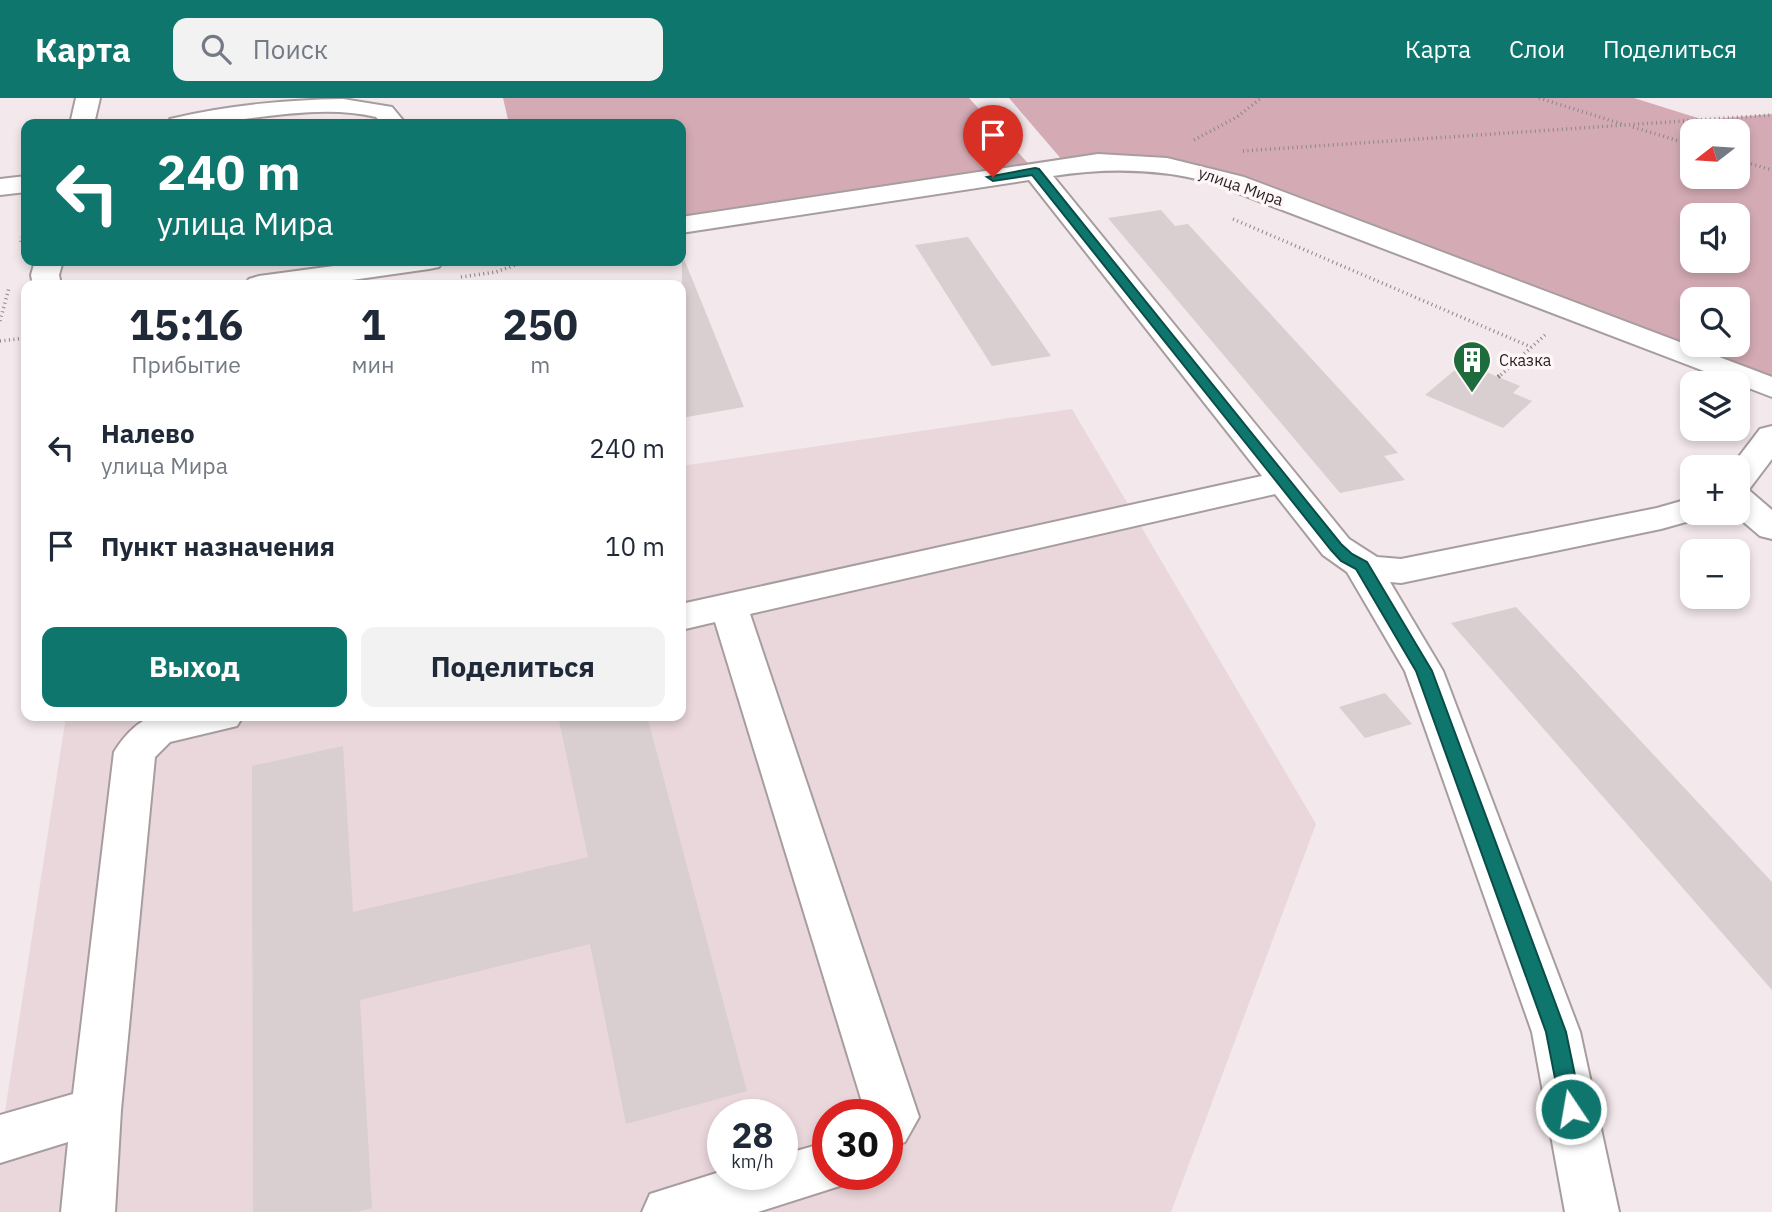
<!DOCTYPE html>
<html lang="ru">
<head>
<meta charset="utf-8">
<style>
  body { margin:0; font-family:"IBM Plex Sans",sans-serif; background:#f2f2f3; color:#1f2937; height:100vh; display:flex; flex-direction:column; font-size:26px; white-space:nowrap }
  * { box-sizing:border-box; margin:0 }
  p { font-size:23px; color:#747a83 }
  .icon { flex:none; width:38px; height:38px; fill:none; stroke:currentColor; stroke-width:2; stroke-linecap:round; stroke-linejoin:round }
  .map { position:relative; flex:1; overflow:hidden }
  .panel { position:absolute; left:21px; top:182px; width:665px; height:441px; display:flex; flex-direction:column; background:#fff; border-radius:14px; box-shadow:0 4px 10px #0003 }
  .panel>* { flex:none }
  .banner { position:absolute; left:21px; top:21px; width:665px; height:147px; border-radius:14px; box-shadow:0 4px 10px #0003; background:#0f766e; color:#fff; overflow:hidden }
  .needle { width:46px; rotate:253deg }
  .buttons { position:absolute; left:1680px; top:21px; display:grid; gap:14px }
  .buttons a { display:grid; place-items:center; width:70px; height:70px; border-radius:14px; background:#fff; box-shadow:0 4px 10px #0003; font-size:35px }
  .speed { position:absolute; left:707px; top:1001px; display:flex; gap:14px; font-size:35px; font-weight:700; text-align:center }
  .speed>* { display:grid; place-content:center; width:91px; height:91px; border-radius:50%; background:#fff; box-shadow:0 4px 10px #0003; line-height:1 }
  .speed small { font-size:18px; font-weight:400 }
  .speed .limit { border:10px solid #d22; background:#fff; color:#111 }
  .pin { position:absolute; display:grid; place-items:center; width:60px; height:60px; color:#fff; margin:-72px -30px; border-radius:50% 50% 50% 0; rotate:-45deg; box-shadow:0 0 7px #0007 }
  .pin .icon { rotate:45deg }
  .me { position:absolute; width:77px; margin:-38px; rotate:348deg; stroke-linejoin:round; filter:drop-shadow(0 0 5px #0008) }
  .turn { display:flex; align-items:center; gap:24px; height:147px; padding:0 21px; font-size:32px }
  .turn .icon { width:91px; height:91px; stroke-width:2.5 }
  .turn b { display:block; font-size:49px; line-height:60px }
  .eta { display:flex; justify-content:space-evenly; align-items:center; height:119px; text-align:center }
  .eta b { font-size:42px; font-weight:700; line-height:49px }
  .primary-button { display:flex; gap:14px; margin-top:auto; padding:14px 21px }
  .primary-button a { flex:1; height:80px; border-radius:14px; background:#0f766e; color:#fff; font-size:28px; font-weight:700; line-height:80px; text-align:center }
  .primary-button a+a { background:#f2f2f3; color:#1f2937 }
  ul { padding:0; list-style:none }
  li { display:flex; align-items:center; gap:21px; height:98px; padding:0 21px }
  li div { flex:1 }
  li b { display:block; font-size:26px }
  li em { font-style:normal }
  header { display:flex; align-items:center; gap:42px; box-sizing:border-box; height:98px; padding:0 35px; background:#0f766e; color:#fff }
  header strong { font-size:33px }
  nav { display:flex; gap:38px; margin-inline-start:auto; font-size:24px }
  .search { width:490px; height:63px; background:#f2f2f3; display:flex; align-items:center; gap:18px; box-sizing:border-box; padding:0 24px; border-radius:14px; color:#747a83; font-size:26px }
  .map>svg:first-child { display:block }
  .built { fill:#ead7db; fill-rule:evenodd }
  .forest { fill:#d4abb5; fill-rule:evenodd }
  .building { fill:#d9ced0 }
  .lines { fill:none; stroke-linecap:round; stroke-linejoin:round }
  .minor-casing { stroke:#a79d9f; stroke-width:4 }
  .path-far1 { stroke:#8d8688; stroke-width:3.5; stroke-dasharray:1 3.5; stroke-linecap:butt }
  .path { stroke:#8d8688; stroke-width:4.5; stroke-dasharray:2 5; stroke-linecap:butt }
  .minor { fill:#fff; fill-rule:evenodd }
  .route { fill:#0f766e; stroke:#0a4d48; stroke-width:2 }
  .labels { text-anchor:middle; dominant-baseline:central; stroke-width:7; stroke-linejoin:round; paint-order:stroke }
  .far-street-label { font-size:16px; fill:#221f20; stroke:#fff6f8 }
  .far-poi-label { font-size:16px; fill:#221f20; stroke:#fff6f8; text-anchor:start }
</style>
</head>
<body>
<header>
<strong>Карта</strong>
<div class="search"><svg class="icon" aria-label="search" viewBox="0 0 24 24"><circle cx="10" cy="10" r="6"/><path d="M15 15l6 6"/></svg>Поиск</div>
<nav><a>Карта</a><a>Слои</a><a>Поделиться</a></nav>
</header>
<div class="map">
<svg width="1772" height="1114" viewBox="0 0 1772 1114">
  <rect width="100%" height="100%" fill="#f3e8eb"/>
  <path class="built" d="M1072 311 1316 726 1171 1114H0V1046L66 618H681V368ZM723 1017H782V1076H723ZM828 1017H887V1076H828Z"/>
  <g class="forest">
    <polygon points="503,0 969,0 1035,73 681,126 681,26 509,26"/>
    <path d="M1009 0H1634L1704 22 1772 16V279L1246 79C1178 58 1133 60 1063 63ZM1692 33H1738V79H1692ZM1692 117H1738V163H1692ZM1692 201H1738V247H1692Z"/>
  </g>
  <g class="building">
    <polygon points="1161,112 1175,128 1188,126 1398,355 1384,358 1405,382 1340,395 1108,120"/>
    <polygon points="968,139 1051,258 992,268 915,147"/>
    <polygon points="682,156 744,309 681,320"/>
    <polygon points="1456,271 1471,278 1479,271 1520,288 1513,295 1532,303 1503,330 1425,297"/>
    <polygon points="1516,509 1772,784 1772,892 1451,525"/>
    <polygon points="1385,595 1412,626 1365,640 1339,609"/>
    <polygon points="558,618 647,618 747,993 626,1026 590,846 360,902 372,1110 357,1114 253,1114 252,668 343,648 353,814 588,759"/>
  </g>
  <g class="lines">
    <defs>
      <g id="minor">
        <polygon points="76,0 100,0 94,26 70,26"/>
        <path d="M343 1 392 9 406 26H382L376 19C308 3 235 29 167 26L170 21C227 7 285 2 343 1Z"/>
        <path d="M1098 56 1167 60 1244 79 1772 279V299L1209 84C1156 70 1106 70 1053 78L1349 441 1377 459 1401 461 1657 410 1692 400V415H1707L1704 419 1661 431 1401 485 1390 484 1443 573 1580 934 1619 1114H1565L1532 934 1405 573 1347 474 1323 457 1275 396 750 516 919 1019 905 1044 887 1050V1017H866L715 524 681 532V506L1262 378 1029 82 681 135V119Z"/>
        <polygon points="26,78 26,94 0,97 0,81"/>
        <polygon points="35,163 63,163 59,177 61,187 33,187 31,177"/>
        <polygon points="371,163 443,163 439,169 429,171 317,187 245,187 249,181 259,178"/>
        <polygon points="1772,328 1772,361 1750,390 1744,392 1750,393 1772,412 1772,441 1760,438 1733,415 1738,415 1738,369 1731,369 1760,331"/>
        <path d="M155 618H243L237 628 170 644 155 659 121 1012 115 1114H61L68 1044 0 1065V1017L73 996 114 654C124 638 137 623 155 618Z"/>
        <polygon points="828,1044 828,1076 851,1076 846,1086 758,1114 642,1114 650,1096 723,1073 723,1076 782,1076 782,1057"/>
      </g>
    </defs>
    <use href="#minor" class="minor-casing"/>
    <g class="path-far1">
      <polyline points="1539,0 1625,27"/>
      <polyline points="1633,29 1692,47"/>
      <polyline points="1194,42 1237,19 1261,0"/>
      <polyline points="1243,53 1772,17"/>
      <polyline points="1738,62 1772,72"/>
      <polyline points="1233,121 1531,249"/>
      <polyline points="21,144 26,124"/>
      <polyline points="461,179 496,174 526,163"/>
      <polyline points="0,223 9,190"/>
      <polyline points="0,243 26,240"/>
      <polyline points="1501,277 1545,237"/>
    </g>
    <polyline class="path" points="1498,279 1503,275"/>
    <use href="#minor" class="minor"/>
  </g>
  <polygon class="route" points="1035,70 1039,71 1341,446 1352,456 1367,464 1432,573 1566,934 1582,1011 1579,1018 1571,1021 1564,1018 1561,1011 1546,934 1416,573 1356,471 1341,463 1331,452 1032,77 993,83 987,79"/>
  <defs>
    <symbol id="building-pin" viewBox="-11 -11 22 30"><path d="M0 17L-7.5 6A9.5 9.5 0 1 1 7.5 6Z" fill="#1e6c3c" stroke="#fff6f8"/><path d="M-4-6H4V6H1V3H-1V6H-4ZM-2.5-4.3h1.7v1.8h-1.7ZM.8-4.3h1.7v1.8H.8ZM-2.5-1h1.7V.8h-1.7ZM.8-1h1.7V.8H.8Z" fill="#fff"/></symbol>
  </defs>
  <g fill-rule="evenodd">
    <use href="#building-pin" x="1450" y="240" width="44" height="60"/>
  </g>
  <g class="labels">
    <g class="far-street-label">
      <text transform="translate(1241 88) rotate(19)">улица Мира</text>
    </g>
    <g class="far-poi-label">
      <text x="1499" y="262">Сказка</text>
    </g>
  </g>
</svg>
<div class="buttons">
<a><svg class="needle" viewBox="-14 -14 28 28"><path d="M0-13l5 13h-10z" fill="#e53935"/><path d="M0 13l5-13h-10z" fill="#747a83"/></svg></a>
<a><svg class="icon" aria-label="sound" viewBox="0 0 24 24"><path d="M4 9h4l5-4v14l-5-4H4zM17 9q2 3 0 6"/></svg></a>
<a><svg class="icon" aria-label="search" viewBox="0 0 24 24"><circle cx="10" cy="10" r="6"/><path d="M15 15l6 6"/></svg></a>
<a><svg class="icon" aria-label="layers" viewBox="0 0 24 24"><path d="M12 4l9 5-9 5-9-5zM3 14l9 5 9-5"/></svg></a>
<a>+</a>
<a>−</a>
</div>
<div class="speed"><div>28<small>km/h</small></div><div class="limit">30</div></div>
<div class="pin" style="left:993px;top:79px;background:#d93025"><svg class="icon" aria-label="arrive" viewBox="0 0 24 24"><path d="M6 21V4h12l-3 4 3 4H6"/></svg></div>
<svg class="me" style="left:1571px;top:1011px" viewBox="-20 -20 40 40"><circle r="17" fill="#0f766e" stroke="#fff" stroke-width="3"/><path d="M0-11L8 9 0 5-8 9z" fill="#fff"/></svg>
<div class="banner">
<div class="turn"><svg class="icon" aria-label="left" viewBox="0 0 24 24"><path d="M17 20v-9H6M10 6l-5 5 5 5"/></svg><div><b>240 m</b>улица Мира</div></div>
</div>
<section class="panel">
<div class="eta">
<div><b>15:16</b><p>Прибытие</p></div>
<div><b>1</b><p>мин</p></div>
<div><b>250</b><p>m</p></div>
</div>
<ul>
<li><svg class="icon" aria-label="left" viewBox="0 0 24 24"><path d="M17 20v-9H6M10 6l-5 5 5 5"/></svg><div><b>Налево</b><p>улица Мира</p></div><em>240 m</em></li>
<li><svg class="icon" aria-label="arrive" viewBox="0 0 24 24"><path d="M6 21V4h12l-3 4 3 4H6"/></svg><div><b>Пункт назначения</b></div><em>10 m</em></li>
</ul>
<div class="primary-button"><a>Выход</a><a>Поделиться</a></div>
</section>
</div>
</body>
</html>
